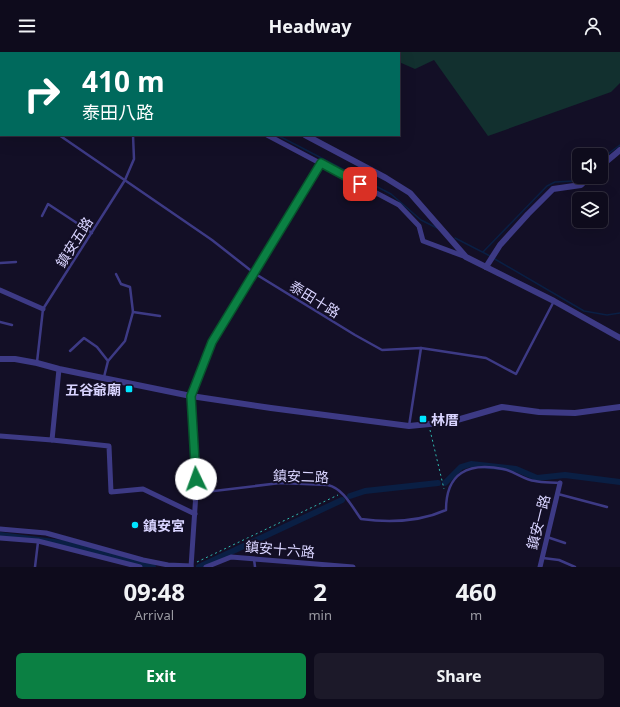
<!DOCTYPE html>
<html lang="en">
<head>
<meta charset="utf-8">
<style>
  body { margin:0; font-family:"Noto Sans","Noto Sans TC",sans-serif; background:#1c1929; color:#f1f3f6; height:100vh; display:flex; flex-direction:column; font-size:15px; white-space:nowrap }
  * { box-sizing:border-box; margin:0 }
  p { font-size:13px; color:#9b9ba3 }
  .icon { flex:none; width:22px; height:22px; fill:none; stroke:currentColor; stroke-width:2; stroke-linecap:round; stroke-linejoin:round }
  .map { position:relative; height:515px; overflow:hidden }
  .details { display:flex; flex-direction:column; background:#0e0b1c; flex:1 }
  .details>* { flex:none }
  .top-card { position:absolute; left:0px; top:0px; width:400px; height:84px; box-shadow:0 4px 16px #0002,0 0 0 1px #2e2b3b; background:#00695c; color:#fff; overflow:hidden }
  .tools { position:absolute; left:572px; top:96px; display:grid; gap:8px }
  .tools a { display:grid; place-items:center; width:36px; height:36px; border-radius:6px; background:#0e0b1c; box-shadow:0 4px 16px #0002,0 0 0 1px #2e2b3b; font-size:20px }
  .pin { position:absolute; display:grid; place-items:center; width:34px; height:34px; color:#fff; margin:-17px; border-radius:8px; box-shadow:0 2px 6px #0006 }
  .me { position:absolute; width:44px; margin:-22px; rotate:357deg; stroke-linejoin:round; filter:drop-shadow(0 0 3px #0008) }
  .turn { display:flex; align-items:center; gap:14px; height:84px; padding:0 16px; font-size:18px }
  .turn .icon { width:52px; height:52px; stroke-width:2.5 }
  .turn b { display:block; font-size:28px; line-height:34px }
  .eta { display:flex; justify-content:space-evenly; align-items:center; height:68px; text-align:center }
  .eta b { font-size:24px; font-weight:700; line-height:28px }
  .cta { display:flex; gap:8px; margin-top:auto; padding:8px 16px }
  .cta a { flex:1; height:46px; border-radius:6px; background:#0b8043; color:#fff; font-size:16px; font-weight:700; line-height:46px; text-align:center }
  .cta a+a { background:#1c1929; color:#f1f3f6 }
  header { display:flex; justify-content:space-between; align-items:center; height:52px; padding:0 16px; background:#0e0b1c; font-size:18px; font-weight:700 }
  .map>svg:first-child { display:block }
  .green { fill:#12302f }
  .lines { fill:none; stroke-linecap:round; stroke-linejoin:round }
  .stream { stroke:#0a1f44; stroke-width:1.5 }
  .canal { stroke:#0a1f44; stroke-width:6 }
  .path { stroke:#2fb8b0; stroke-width:1; stroke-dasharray:2 3; stroke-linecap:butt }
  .service { stroke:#3d3a85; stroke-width:2.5 }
  .minor { stroke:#3d3a85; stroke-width:5 }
  .tertiary { stroke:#3d3a85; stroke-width:6 }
  .route-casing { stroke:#07532c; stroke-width:10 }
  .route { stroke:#0b8043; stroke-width:7 }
  .poi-dot { fill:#00e5ff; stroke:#130f26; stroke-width:1.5 }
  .labels { text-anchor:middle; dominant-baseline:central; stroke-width:4; stroke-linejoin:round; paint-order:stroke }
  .street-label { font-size:14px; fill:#d9d4ff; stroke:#130f26 }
  .poi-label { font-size:14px; font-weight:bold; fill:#d9d4ff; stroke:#130f26; text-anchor:start }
</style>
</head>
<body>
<header><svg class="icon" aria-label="menu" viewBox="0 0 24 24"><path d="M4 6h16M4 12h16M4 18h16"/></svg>Headway<svg class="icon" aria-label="person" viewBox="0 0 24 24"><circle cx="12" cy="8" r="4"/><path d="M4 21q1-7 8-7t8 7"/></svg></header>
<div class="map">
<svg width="620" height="515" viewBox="0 0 620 515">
  <rect width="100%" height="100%" fill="#130f26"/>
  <polygon class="green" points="375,0 620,0 620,31 611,40 488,84 434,8 415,17 399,10 399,1"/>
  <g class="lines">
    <g class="stream">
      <polyline points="200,0 201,1"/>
      <polyline points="277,83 391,142 421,168 437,176"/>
      <polyline points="601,107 620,93"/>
      <polyline points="455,186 490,204"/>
      <polyline points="483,200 547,134 555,130 575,129 580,125"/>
      <polyline points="493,206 584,259 607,263 620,261"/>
    </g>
    <g class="canal">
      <polyline points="445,431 461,415 471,412 516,417 537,426 565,423 620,430"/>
      <polyline points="350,444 365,439 438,431"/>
      <polyline points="0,483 62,491 153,515"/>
      <polyline points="199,515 342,448"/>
    </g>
    <g class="path">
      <polyline points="430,378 444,437"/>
      <polyline points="197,510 338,443"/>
    </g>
    <g class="service">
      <polyline points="161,1 162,0"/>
      <polyline points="0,43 1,44"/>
      <polyline points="59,83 212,188 254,221 355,283 382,298 421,296 486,306 516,322 554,249"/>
      <polyline points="42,164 48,152 92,181"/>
      <polyline points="0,211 16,210"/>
      <polyline points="133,260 160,264"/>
      <polyline points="0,270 12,273"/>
      <polyline points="70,299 84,286 97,295 108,309"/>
      <polyline points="37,310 43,257 125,128 134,107 133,83"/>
      <polyline points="104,325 108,309 125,289 133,260 130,235 121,232 116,222"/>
      <polyline points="191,343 212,290 321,111"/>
      <polyline points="409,374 421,296"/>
      <path d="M197 441 280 431 328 433C344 437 352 455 361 467 391 471 419 470 446 458 446 421 468 410 503 417 514 419 524 428 535 429 543 431 552 430 560 431"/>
      <polyline points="558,442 607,455"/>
      <polyline points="547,485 565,491"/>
      <polyline points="543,506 559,508 575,515"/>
      <polyline points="254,507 255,515"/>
      <polyline points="35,515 38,490"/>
    </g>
    <g class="minor">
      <polyline points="183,0 184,1"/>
      <polyline points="267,83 399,153 419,174 423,189 466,205"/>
      <polyline points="0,238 43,257"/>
      <polyline points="0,384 52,388 59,317"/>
      <polyline points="52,388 109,394 111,440 143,437 195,462"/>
      <polyline points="0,477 46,481 143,508 168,513 191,514"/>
      <polyline points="0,486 38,489 140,515"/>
      <polyline points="191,515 196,441 191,344"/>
      <polyline points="206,515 231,505 353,515"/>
      <polyline points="540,515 560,431"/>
    </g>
    <g class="tertiary">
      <polyline points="215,0 216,1"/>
      <polyline points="305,83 386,126 410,141 466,205 554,249 620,286"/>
      <polyline points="601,114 620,98"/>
      <polyline points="486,215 500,193 528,162 553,137 581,133 589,125"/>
      <polyline points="0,307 15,307 37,311 59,317 191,344 271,356 409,374 450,370 502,355 539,360 575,361 620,355"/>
    </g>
  </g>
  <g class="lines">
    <defs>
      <polyline id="route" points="196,427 191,344 212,290 321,111 360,132"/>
    </defs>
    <use href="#route" class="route-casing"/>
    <use href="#route" class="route"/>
  </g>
  <g class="poi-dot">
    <rect x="125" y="333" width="8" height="8" rx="2"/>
    <rect x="419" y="363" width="8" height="8" rx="2"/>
    <circle cx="135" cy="473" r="4"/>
  </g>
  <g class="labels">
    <g class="street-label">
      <text transform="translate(74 190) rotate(-58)">鎮安五路</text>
      <text transform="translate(315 247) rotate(32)">泰田十路</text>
      <text transform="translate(301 424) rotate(2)">鎮安二路</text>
      <text transform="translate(538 470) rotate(-76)">鎮安一路</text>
      <text transform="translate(280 497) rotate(5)">鎮安十六路</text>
    </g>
    <g class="poi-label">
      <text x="121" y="337" text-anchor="end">五谷爺廟</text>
      <text x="431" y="367">林厝</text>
      <text x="143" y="473">鎮安宮</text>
    </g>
  </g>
</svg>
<div class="tools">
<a><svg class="icon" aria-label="sound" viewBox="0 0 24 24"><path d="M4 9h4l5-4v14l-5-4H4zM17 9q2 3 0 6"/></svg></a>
<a><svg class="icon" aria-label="layers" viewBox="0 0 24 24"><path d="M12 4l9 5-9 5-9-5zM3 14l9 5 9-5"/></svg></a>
</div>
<div class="pin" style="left:360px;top:132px;background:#d93025"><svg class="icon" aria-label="arrive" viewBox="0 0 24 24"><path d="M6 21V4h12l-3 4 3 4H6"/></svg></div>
<svg class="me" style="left:196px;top:427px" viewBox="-20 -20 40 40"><circle r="19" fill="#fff"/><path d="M0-13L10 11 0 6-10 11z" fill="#0b8043"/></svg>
<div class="top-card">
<div class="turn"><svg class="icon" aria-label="right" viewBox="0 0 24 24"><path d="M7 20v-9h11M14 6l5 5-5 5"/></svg><div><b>410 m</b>泰田八路</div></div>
</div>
</div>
<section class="details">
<div class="eta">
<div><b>09:48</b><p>Arrival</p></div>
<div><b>2</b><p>min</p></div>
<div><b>460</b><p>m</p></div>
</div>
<div class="cta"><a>Exit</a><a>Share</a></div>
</section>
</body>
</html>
